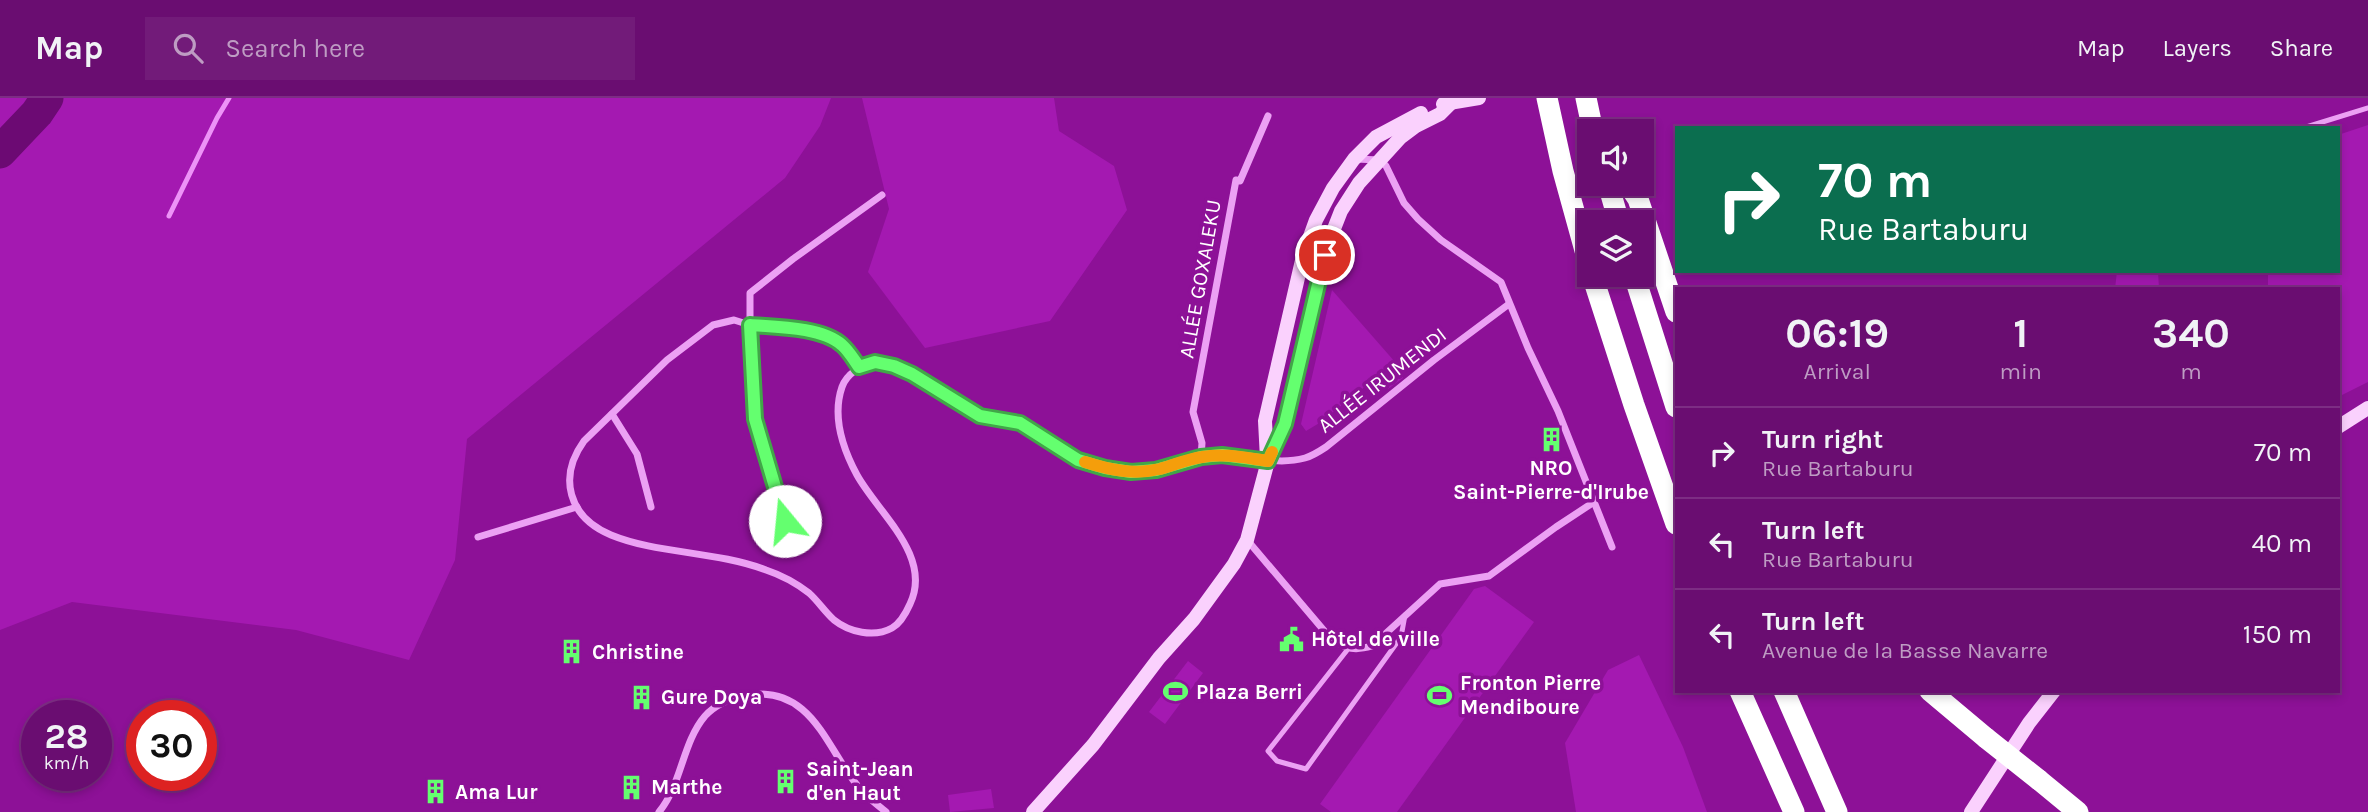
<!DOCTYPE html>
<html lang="en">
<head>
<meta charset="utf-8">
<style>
  body { margin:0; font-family:Karla,sans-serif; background:#721b79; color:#f1f3f6; height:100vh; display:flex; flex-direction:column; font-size:26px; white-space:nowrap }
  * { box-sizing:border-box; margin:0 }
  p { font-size:23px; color:#be9cc3 }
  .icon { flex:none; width:38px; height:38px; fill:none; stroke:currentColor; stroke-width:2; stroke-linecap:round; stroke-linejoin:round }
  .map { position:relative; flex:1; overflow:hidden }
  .details { position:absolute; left:1675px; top:189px; width:665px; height:406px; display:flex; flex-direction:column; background:#6a0d71; border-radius:0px; box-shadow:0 4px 10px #0003,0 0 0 2px #7d2d84 }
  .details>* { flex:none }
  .guide { position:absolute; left:1675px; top:28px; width:665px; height:147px; border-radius:0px; box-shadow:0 4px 10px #0003,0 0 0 2px #7d2d84; background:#0b6e4f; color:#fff; overflow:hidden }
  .buttons { position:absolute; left:1577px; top:21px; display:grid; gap:14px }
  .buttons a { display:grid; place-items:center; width:77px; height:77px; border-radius:0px; background:#6a0d71; box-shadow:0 4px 10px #0003,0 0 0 2px #7d2d84; font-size:35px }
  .speed { position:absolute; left:21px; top:602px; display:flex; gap:14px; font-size:35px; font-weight:700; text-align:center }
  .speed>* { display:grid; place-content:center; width:91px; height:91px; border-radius:50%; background:#6a0d71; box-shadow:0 4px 10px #0003,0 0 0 2px #7d2d84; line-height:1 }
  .speed small { font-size:18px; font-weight:400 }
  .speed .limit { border:10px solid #d22; background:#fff; color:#111 }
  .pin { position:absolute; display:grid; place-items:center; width:60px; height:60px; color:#fff; margin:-30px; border:4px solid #fff; border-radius:50%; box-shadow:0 2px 7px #0007 }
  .me { position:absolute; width:77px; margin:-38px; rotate:343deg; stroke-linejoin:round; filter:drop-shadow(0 0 5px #0008) }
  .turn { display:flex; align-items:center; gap:24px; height:147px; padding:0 28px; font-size:32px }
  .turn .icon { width:91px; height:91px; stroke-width:2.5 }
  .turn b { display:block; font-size:49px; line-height:60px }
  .eta { display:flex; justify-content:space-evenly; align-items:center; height:119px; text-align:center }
  .eta b { font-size:42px; font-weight:700; line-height:49px }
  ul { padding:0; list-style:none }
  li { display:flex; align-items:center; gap:21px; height:91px; padding:0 28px; border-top:2px solid #7d2d84 }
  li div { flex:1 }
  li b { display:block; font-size:26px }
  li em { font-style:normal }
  header { display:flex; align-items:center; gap:42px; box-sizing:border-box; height:98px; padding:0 35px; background:#6a0d71; border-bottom:2px solid #7d2d84 }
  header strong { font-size:33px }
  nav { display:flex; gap:38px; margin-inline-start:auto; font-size:24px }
  .search { width:490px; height:63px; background:#721b79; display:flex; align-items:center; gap:18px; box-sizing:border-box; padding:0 24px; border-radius:0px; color:#be9cc3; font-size:26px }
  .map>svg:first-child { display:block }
  .green { fill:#a419b1 }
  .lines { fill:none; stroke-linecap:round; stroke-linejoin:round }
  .stream { stroke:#ed93f7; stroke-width:5 }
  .river { stroke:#6c0a73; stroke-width:33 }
  .lane { stroke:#eca1f4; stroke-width:5 }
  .street { stroke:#eca1f4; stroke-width:7 }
  .secondary { stroke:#fad1fd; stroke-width:14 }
  .highway { stroke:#fff; stroke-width:21 }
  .highway-bridge { stroke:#fff; stroke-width:21 }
  .route-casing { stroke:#41a648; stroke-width:18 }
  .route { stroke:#64ff6f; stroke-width:12 }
  .slow { stroke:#f59e0b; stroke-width:12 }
  .labels { text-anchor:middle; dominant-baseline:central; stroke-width:7; stroke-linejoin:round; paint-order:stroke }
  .street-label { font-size:21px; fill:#fff; stroke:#8d1197 }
  .poi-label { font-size:21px; font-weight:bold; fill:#fff; stroke:#8d1197; text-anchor:start }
</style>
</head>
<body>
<header>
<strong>Map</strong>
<div class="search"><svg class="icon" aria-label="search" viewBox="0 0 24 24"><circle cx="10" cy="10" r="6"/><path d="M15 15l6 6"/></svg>Search here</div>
<nav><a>Map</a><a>Layers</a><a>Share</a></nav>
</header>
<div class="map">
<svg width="2368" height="714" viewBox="0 0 2368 714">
  <rect width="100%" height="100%" fill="#8d1197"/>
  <g class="green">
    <polygon points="0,0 831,0 820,28 785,80 467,341 455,462 409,562 296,532 72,504 0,532"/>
    <polygon points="862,0 1054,0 1059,33 1114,68 1127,112 1050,223 925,250 868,174 889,111"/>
    <polygon points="2368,27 2368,284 2338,299 2338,191 2268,191 2268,173 2338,173 2338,37"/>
    <polygon points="2117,173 2158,173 2159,191 2115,191"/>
    <polygon points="1332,192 1402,272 1403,280 1388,291 1387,271 1321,324 1306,333 1301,326"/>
    <polygon points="1485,488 1534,524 1397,714 1331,714 1320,706 1474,491"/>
    <polygon points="1639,557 1683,649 1707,714 1576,714 1565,645 1608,572"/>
    <polygon points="1188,563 1203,575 1165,626 1149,614"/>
    <polygon points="991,691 994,710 950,714 948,697"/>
  </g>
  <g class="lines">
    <polyline class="stream" points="169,118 217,20 229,0"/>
    <polyline class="river" points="0,54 37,15 47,0"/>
    <g class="lane">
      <polyline points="2303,30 2368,10"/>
      <polyline points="1348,551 1268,653 1277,663 1306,671 1401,539 1405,517"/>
    </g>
    <g class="street">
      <polyline points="1355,61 1380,62 1386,68 1404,105 1418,121 1441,142 1501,184 1528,250 1558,313 1612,449"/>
      <path d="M859 269 842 246 827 239 800 232 750 227 734 222 713 227 667 262 584 343C558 379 568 419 611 437 657 456 716 453 766 472 781 477 796 485 809 495 818 503 825 514 834 522 849 534 874 540 892 530 901 525 906 515 910 506 933 458 878 415 857 377 843 351 832 318 842 289 846 277 862 265 875 265 905 262 950 303 978 316 990 323 1006 321 1019 325 1041 332 1057 351 1076 361 1085 365 1096 368 1105 371 1153 381 1177 358 1220 357 1248 357 1276 368 1305 360 1312 358 1320 353 1326 349L1434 262 1509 206"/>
      <polyline points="612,316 637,356 651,409"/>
      <polyline points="1201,359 1202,345 1193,314 1236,82 1240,83 1268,18"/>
      <polyline points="784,423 755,321 750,227 750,195 793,161 882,97"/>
      <polyline points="478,439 577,409"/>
      <path d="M1248 443 1332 542C1347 551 1355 553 1372 548L1440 486 1489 478 1556 429 1594 404"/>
      <path d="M659 714C682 686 682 645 705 618 716 606 731 600 747 597 815 587 827 655 862 693 869 701 878 707 886 714"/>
    </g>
    <g class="secondary">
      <polyline points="1443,6 1479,0"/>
      <polyline points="2338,329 2368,310"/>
      <polyline points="1267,361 1265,323 1303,158 1316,122 1333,90 1354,61 1376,39 1421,15"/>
      <polyline points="1033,714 1093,647 1159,560 1194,521 1234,466 1247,442 1268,363 1285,326 1321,172 1330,141 1341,113 1359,85 1400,40 1416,28 1440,16 1450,6"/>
      <polyline points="1971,714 2029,625 2054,593"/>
    </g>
    <g class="highway">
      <polyline points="1547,0 1563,73 1589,167"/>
      <polyline points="1586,0 1593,33"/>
      <polyline points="1608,86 1619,124"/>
      <polyline points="1628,86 1638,101 1676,214"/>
      <polyline points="1592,177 1634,307 1676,426"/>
      <polyline points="1634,177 1676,309"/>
      <polyline points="1740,593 1794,714"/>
      <polyline points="1784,593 1837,714"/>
      <polyline points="1930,593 1986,640"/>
      <polyline points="2039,682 2078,714"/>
    </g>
    <polyline class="highway-bridge" points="1986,640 2039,682"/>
  </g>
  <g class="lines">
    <defs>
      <path id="route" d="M785 423 755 321 750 227C776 229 822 229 842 247 849 253 854 262 859 269L875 264 894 268 912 276 980 318 1020 325 1078 362 1105 370 1131 374 1156 372 1201 359 1222 357 1268 363 1285 326 1325 157"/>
    </defs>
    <use href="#route" class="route-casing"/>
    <use href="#route" class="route"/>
    <path class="slow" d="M1085 364C1110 372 1134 377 1160 371 1174 367 1188 361 1202 359 1224 355 1246 360 1268 363L1272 354"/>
  </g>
  <defs>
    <symbol id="building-bare" viewBox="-9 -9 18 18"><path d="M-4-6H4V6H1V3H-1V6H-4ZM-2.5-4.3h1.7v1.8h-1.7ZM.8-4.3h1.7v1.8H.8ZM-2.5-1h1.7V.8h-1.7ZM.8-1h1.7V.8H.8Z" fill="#64ff6f" stroke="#8d1197" stroke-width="2.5" paint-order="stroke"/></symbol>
    <symbol id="civic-bare" viewBox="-9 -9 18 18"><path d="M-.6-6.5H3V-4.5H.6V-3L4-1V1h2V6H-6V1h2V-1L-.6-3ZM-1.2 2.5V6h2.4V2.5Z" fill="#64ff6f" stroke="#8d1197" stroke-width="2.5" paint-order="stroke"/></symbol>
    <symbol id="stadium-bare" viewBox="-9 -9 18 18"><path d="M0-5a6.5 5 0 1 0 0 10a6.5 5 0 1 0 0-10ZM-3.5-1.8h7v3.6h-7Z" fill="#64ff6f" stroke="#8d1197" stroke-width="2.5" paint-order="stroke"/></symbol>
  </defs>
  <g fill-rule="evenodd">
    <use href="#building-bare" x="1534" y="324" width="35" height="35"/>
    <use href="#civic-bare" x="1274" y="524" width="35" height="35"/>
    <use href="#building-bare" x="554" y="536" width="35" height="35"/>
    <use href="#stadium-bare" x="1158" y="576" width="35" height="35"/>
    <use href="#stadium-bare" x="1422" y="580" width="35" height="35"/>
    <use href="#building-bare" x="624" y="582" width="35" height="35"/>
    <use href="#building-bare" x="768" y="666" width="35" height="35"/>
    <use href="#building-bare" x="614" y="672" width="35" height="35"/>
    <use href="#building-bare" x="418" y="676" width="35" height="35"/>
  </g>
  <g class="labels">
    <g class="street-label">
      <text transform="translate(1200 181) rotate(-80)">ALLÉE GOXALEKU</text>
      <text transform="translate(1382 282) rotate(-38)">ALLÉE IRUMENDI</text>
    </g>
    <g class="poi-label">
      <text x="1551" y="370" text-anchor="middle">NRO<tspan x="1551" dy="24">Saint-Pierre-d'Irube</tspan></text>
      <text x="1311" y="541">Hôtel de ville</text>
      <text x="592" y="554">Christine</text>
      <text x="1460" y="585">Fronton Pierre<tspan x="1460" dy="24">Mendiboure</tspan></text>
      <text x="1196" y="594">Plaza Berri</text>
      <text x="661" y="599">Gure Doya</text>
      <text x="806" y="671">Saint-Jean<tspan x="806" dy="24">d'en Haut</tspan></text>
      <text x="651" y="689">Marthe</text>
      <text x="455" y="694">Ama Lur</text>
    </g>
  </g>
</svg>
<div class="buttons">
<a><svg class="icon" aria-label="sound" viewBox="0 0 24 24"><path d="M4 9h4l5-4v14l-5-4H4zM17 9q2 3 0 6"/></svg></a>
<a><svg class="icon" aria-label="layers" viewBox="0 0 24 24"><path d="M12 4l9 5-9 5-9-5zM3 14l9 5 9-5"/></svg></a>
</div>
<div class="speed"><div>28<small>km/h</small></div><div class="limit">30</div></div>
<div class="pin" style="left:1325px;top:157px;background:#d93025"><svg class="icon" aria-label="arrive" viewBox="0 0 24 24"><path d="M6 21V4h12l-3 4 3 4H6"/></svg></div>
<svg class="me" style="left:785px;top:423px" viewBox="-20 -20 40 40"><circle r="19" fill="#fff"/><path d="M0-13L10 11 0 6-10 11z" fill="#64ff6f"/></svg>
<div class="guide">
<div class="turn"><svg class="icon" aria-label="right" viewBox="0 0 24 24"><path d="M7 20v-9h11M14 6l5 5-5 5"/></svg><div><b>70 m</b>Rue Bartaburu</div></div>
</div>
<section class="details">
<div class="eta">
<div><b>06:19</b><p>Arrival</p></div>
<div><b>1</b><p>min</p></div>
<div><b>340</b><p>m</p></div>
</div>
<ul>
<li><svg class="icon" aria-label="right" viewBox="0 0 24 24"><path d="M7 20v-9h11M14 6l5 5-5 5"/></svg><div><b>Turn right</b><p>Rue Bartaburu</p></div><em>70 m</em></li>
<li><svg class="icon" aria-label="left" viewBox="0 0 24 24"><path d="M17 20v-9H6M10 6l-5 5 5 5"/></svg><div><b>Turn left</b><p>Rue Bartaburu</p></div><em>40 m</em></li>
<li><svg class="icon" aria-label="left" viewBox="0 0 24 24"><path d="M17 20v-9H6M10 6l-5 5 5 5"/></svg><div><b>Turn left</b><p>Avenue de la Basse Navarre</p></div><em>150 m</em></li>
</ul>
</section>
</div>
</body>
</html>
